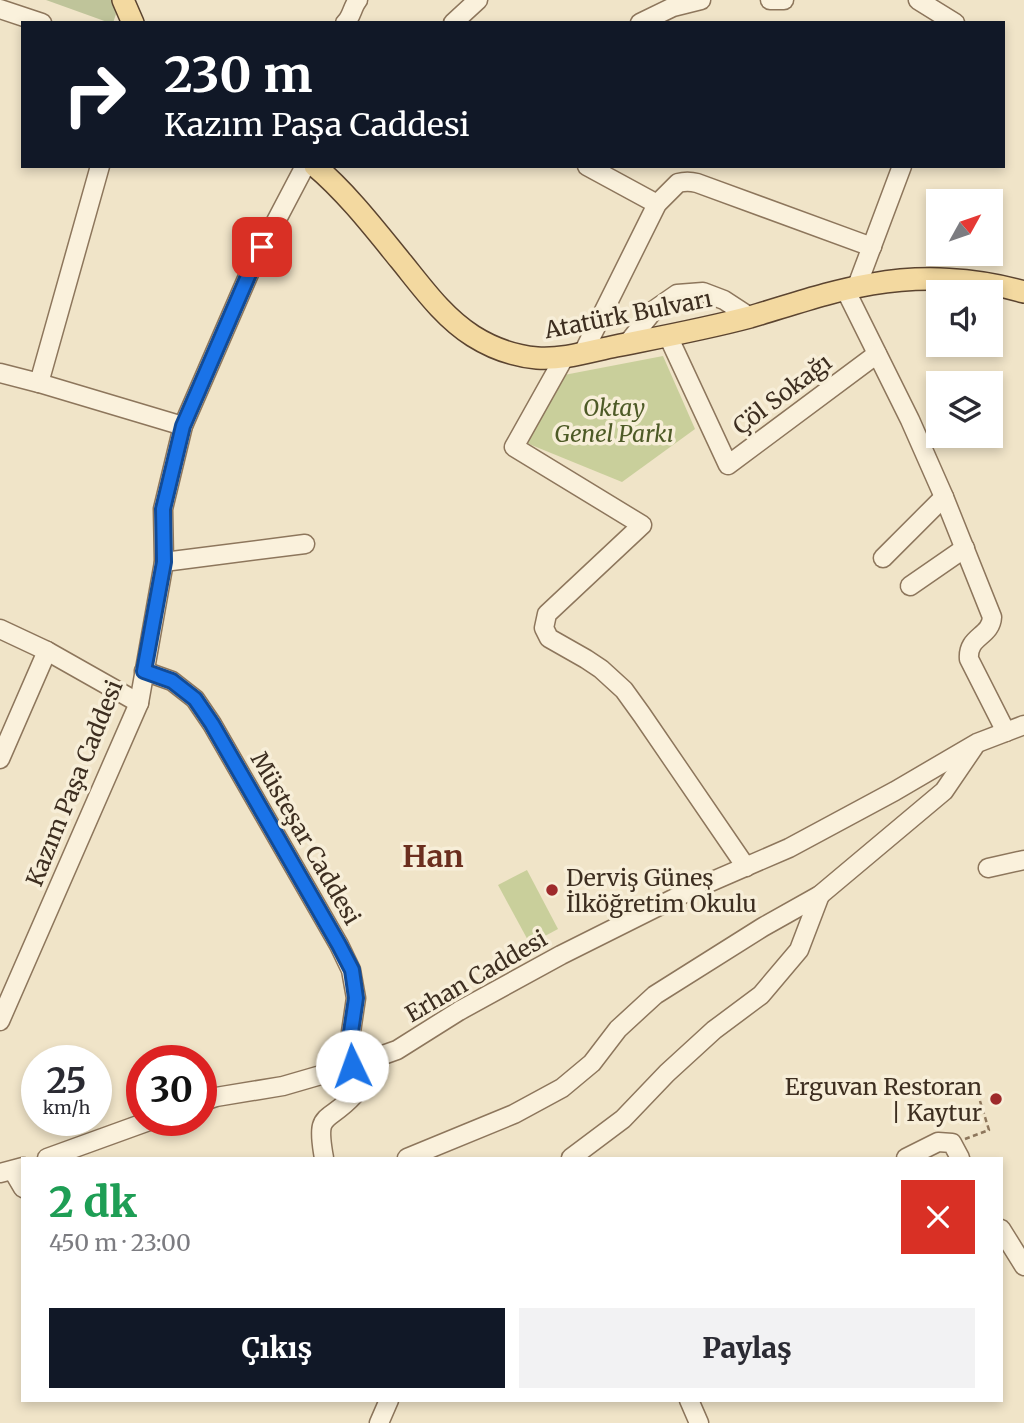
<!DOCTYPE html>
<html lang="tr">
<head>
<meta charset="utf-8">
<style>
  body { margin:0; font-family:Merriweather,serif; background:#f2f2f3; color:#2b2b33; height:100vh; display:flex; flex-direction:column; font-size:26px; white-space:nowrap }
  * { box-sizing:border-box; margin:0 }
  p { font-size:23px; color:#7c7c81 }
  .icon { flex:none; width:38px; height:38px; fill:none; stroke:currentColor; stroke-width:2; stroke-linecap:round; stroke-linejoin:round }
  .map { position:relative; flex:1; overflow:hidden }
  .side { position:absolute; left:21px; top:1157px; width:982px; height:245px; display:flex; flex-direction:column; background:#fff; border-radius:0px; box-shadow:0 4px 10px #0003 }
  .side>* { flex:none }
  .banner { position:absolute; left:21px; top:21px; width:984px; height:147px; border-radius:0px; box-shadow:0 4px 10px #0003; background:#111827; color:#fff; overflow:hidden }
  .needle { width:46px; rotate:50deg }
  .fabs { position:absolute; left:926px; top:189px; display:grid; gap:14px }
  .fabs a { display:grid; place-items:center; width:77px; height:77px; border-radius:0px; background:#fff; box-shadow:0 4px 10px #0003; font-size:35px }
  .speed { position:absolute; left:21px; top:1045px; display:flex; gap:14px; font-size:35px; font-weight:700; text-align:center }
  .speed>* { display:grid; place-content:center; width:91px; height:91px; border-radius:50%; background:#fff; box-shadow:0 4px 10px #0003; line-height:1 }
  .speed small { font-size:18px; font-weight:400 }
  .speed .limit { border:10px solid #d22; background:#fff; color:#111 }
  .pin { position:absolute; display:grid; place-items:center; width:60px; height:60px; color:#fff; margin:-30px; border-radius:14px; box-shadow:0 4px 10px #0006 }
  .me { position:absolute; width:77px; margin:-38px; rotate:357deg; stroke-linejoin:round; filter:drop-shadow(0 0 5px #0008) }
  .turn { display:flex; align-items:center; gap:24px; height:147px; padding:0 28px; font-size:32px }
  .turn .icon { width:91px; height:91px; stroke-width:2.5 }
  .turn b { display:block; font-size:49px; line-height:60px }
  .round { display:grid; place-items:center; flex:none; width:74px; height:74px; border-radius:0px; background:#f2f2f3 }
  .overview { display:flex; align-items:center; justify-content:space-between; height:119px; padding:0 28px }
  h1 { font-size:42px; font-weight:800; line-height:52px; color:#1e9e55 }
  .action { display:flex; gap:14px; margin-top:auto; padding:14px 28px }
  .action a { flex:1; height:80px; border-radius:0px; background:#111827; color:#fff; font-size:28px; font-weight:800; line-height:80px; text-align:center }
  .action a+a { background:#f2f2f3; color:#2b2b33 }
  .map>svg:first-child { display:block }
  .green { fill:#c9cf9b }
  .cemetery { fill:#bfc49a }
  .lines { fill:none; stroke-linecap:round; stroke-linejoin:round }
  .minor-casing { stroke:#8d765c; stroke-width:21 }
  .major-casing { stroke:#5b4430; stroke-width:24 }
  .path { stroke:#8d765c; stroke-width:2.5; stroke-dasharray:5 3.5; stroke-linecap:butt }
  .minor { stroke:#faf1dc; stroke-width:18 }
  .major { stroke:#f3d9a0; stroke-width:21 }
  .route-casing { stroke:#114b97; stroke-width:18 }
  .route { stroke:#1a73e8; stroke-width:12 }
  .poi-dot { fill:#9e2a2b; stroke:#f7eed8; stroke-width:2.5 }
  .labels { text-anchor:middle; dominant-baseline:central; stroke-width:7; stroke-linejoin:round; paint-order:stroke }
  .street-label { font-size:23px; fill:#3d2e20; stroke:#f7eed8 }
  .park-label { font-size:23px; font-style:italic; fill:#4d5a26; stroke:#f7eed8 }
  .poi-label { font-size:23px; fill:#3d2e20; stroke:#f7eed8; text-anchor:start }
  .district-label { font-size:30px; font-weight:bold; fill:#6b2e1e; stroke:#f7eed8 }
</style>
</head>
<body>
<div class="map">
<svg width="1024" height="1423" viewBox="0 0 1024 1423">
  <rect width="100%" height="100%" fill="#f0e4c8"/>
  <g class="green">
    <polygon points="663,356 695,429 622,482 524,442 564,375"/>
    <polygon points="527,870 558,929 530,944 498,885"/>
  </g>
  <polygon class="cemetery" points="46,0 113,0 116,14 113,23 110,23"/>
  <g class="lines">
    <defs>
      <g id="minor">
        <polyline points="770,0 784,0"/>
        <polyline points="918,0 955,23"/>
        <polyline points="0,9 42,23"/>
        <path d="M345 23C352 17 352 7 358 0"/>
        <polyline points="453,23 478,0"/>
        <polyline points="640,23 673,7 701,0"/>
        <polyline points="587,166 657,204"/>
        <polyline points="857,286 902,166"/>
        <path d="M845 289 910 420 944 497 992 617C991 637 967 636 969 659L1006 732"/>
        <polyline points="668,336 728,465 877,354"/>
        <polyline points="627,344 654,310 677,294 703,292 724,300 750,317"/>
        <path d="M583 353 657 204 678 183C685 181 690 181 697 183L872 247"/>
        <polyline points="565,356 514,447 642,525 547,614 544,628 549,638 586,659 601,669 624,690 642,715 746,867"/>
        <polyline points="0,373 39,383 100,166"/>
        <polyline points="39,383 183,426"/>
        <polyline points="883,558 944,497"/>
        <polyline points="164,562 305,544"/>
        <polyline points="910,586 965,548"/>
        <polyline points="0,629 47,651 139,703"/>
        <polyline points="144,671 172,681 195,699 212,724 339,945 351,970 356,998 351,1032 352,1066"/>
        <polyline points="0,759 47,651"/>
        <polyline points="988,868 1024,860"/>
        <polyline points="0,1021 139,703 164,562 163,509 183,426 252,267 305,166"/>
        <polyline points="201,1102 216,1097 283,1086 352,1066 397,1050 459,1011 561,955 685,893 789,848 895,791 977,743 1024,725"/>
        <polyline points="47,1158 152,1120"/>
        <path d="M324 1158C315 1109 327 1125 354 1095 365 1084 371 1071 377 1057"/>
        <polyline points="407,1158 514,1114 562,1088 592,1063 618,1029 655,995 763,927 820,895 944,791 974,747"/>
        <polyline points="571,1158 623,1119 667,1073 714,1030 761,995 799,950 820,895"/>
        <polyline points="906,1158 938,1142 952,1143 960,1158"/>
        <polyline points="13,1171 23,1188"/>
        <polyline points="0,1173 23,1167"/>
        <polyline points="1001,1229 1024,1266"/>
        <polyline points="689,1400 699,1423"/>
        <polyline points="379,1423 389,1400"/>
      </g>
      <g id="major">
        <polyline points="123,0 133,23"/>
        <path d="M315 166C346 192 374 228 400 260 422 287 443 317 473 336 492 348 515 356 537 358 563 360 591 351 616 346 661 337 705 329 750 317 791 305 830 291 872 284 922 275 976 278 1024 292"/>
      </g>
    </defs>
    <use href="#minor" class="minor-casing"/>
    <use href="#major" class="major-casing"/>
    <polyline class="path" points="965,1139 989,1130 980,1101"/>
    <use href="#minor" class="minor"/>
    <use href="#major" class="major"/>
  </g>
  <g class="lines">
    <defs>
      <polyline id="route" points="262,247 252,267 183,426 163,509 164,562 144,671 172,681 195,699 212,724 339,945 352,970 356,998 351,1032 352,1066"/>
    </defs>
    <use href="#route" class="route-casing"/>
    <use href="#route" class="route"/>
  </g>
  <g class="poi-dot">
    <circle cx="552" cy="890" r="7"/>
    <circle cx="996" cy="1099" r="7"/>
  </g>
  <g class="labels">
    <g class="street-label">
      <text transform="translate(628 314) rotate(-11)">Atatürk Bulvarı</text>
      <text transform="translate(782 394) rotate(-37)">Çöl Sokağı</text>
      <text transform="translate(74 783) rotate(-68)">Kazım Paşa Caddesi</text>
      <text transform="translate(306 838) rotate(60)">Müsteşar Caddesi</text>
      <text transform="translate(476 976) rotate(-30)">Erhan Caddesi</text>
    </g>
    <g class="park-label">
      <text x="614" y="407">Oktay<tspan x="614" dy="26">Genel Parkı</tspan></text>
    </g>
    <g class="poi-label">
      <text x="566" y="877">Derviş Güneş<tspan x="566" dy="26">İlköğretim Okulu</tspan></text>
      <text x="982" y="1086" text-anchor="end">Erguvan Restoran<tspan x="982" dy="26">| Kaytur</tspan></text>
    </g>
    <g class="district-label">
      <text x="433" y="856">Han</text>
    </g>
  </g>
</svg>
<div class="fabs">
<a><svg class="needle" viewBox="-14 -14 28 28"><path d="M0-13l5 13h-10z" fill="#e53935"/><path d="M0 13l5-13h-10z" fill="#7c7c81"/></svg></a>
<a><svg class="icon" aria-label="sound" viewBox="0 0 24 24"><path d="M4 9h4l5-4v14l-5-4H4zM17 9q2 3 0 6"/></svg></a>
<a><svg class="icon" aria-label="layers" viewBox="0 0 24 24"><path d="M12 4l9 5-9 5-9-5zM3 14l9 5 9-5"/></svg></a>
</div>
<div class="speed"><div>25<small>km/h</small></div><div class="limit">30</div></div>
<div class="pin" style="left:262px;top:247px;background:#d93025"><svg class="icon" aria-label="arrive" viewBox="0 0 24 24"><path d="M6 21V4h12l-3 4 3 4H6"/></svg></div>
<svg class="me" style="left:352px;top:1066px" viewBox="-20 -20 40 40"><circle r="19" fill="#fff"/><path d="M0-13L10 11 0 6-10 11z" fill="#1a73e8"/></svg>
<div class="banner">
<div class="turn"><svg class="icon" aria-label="right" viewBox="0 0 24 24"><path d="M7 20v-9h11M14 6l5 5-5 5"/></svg><div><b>230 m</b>Kazım Paşa Caddesi</div></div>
</div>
<section class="side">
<div class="overview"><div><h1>2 dk</h1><p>450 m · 23:00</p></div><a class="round" style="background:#d93025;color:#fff"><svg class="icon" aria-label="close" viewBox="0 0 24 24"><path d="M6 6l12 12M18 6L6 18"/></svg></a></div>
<div class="action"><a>Çıkış</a><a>Paylaş</a></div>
</section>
</div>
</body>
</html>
